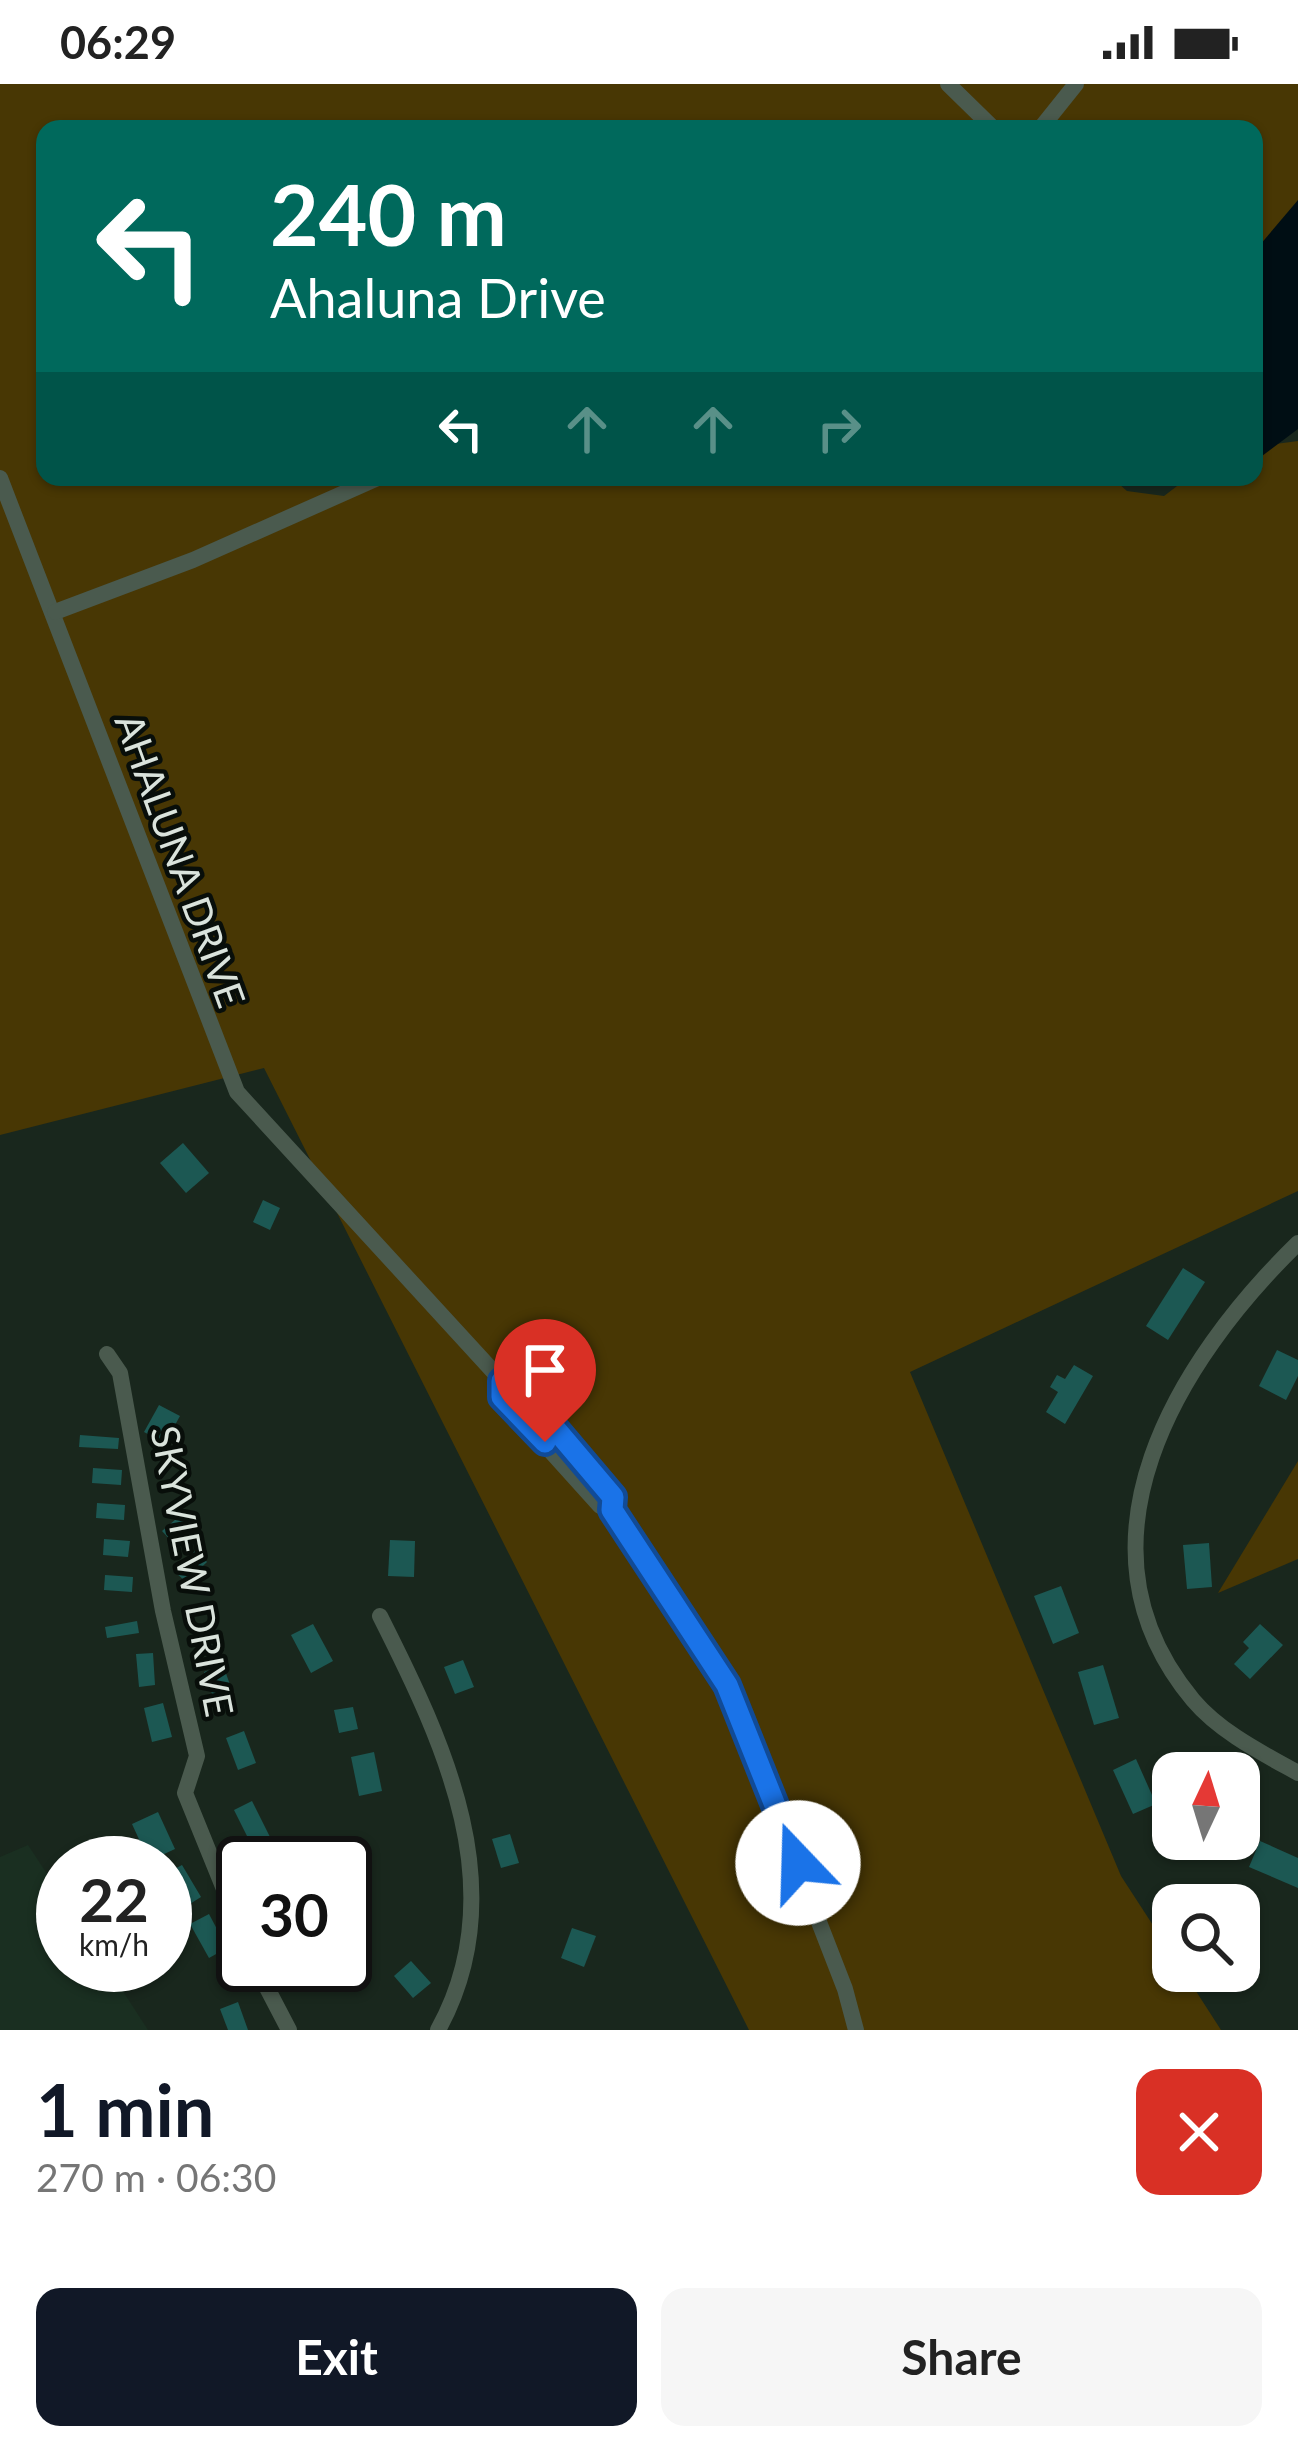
<!DOCTYPE html>
<html lang="en">
<head>
<meta charset="utf-8">
<style>
  body { margin:0; font-family:Lato,sans-serif; background:#f6f6f6; color:#222; height:100vh; display:flex; flex-direction:column; font-size:45px; white-space:nowrap }
  * { box-sizing:border-box; margin:0 }
  p { font-size:39px; color:#767676 }
  .icon { flex:none; width:66px; height:66px; fill:none; stroke:currentColor; stroke-width:2; stroke-linecap:round; stroke-linejoin:round }
  .map { position:relative; height:1946px; overflow:hidden }
  .panel { display:flex; flex-direction:column; background:#fff; flex:1 }
  .panel>* { flex:none }
  .hud { position:absolute; left:36px; top:36px; width:1227px; height:366px; border-radius:24px; box-shadow:0 3px 9px #0004; background:#00695c; color:#fff; overflow:hidden }
  .needle { width:78px; rotate:4deg }
  .tools { position:absolute; left:1152px; top:1668px; display:grid; gap:24px }
  .tools a { display:grid; place-items:center; width:108px; height:108px; border-radius:24px; background:#fff; box-shadow:0 3px 9px #0004; font-size:60px }
  .speed { position:absolute; left:36px; top:1752px; display:flex; gap:24px; font-size:60px; font-weight:700; text-align:center }
  .speed>* { display:grid; place-content:center; width:156px; height:156px; border-radius:50%; background:#fff; box-shadow:0 3px 9px #0004; line-height:1 }
  .speed small { font-size:30px; font-weight:400 }
  .speed .limit { border:6px solid #111; border-radius:18px; background:#fff; color:#111 }
  .pin { position:absolute; display:grid; place-items:center; width:102px; height:102px; color:#fff; margin:-123px -51px; border-radius:50% 50% 50% 0; rotate:-45deg; box-shadow:0 0 12px #0007 }
  .pin .icon { rotate:45deg }
  .me { position:absolute; width:132px; margin:-66px; rotate:339deg; stroke-linejoin:round; filter:drop-shadow(0 0 9px #0008) }
  .turn { display:flex; align-items:center; gap:42px; height:252px; padding:0 36px; font-size:54px }
  .turn .icon { width:156px; height:156px; stroke-width:2.5 }
  .turn b { display:block; font-size:84px; line-height:102px }
  .lanes { display:flex; align-items:center; height:114px; padding:0 36px; background:#0003; justify-content:center; gap:60px; direction:ltr }
  .lanes .off { opacity:.35 }
  .round { display:grid; place-items:center; flex:none; width:126px; height:126px; border-radius:24px; background:#f6f6f6 }
  .head { display:flex; align-items:center; justify-content:space-between; height:204px; padding:0 36px }
  h1 { font-size:72px; font-weight:700; line-height:90px; color:#111827 }
  .action { display:flex; gap:24px; margin-top:auto; padding:24px 36px }
  .action a { flex:1; height:138px; border-radius:24px; background:#111827; color:#fff; font-size:48px; font-weight:700; line-height:138px; text-align:center }
  .action a+a { background:#f6f6f6; color:#222 }
  .status { display:flex; justify-content:space-between; align-items:center; height:84px; padding:0 60px; background:#fff; direction:ltr }
  .status svg { height:33px; fill:currentColor }
  .map>svg:first-child { display:block }
  .built { fill:#1a2f21 }
  .green { fill:#483704 }
  .water { fill:#000e14 }
  .building { fill:#1c5853 }
  .lines { fill:none; stroke-linecap:round; stroke-linejoin:round }
  .minor { stroke:#4a5a4e; stroke-width:16 }
  .route-casing { stroke:#114b97; stroke-width:30 }
  .route { stroke:#1a73e8; stroke-width:21 }
  .labels { text-anchor:middle; dominant-baseline:central; stroke-width:9; stroke-linejoin:round; paint-order:stroke }
  .street-label { font-size:39px; fill:#dae3dc; stroke:#080e0a }
</style>
</head>
<body>
<div class="status"><b>06:29</b><svg viewBox="0 0 49 12"><path d="M0 12V9h3v3zM5 12V6h3v6zM10 12V3h3v9zM15 12V0h3v12zM26 1h20v11H26zM47 4h2v5h-2z"/></svg></div>
<div class="map">
<svg width="1298" height="1946" viewBox="0 0 1298 1946">
  <rect width="100%" height="100%" fill="#19271d"/>
  <polygon class="built" points="28,1761 63,1814 63,1881 106,1881 148,1946 0,1946 0,1773"/>
  <g class="green">
    <polygon points="0,0 1298,0 1298,120 1254,175 1254,45 45,45 45,393 1111,393 1127,407 1164,412 1189,393 1254,393 1254,363 1298,357 1298,1107 910,1288 1121,1792 1173,1872 1173,1887 1183,1887 1221,1946 749,1946 264,984 0,1051"/>
    <polygon points="1298,1377 1298,1475 1218,1509"/>
  </g>
  <polygon class="water" points="1298,116 1298,345 1254,378 1254,168"/>
  <g class="building">
    <polygon points="183,1059 209,1089 186,1109 160,1079"/>
    <polygon points="263,1116 280,1124 270,1146 253,1138"/>
    <polygon points="1183,1184 1205,1198 1168,1256 1146,1242"/>
    <polygon points="1277,1266 1298,1276 1298,1292 1286,1316 1259,1302"/>
    <polygon points="1074,1281 1093,1292 1065,1340 1046,1328 1058,1308 1050,1303 1057,1291 1065,1295"/>
    <polygon points="159,1321 180,1332 165,1359 144,1348"/>
    <polygon points="80,1351 119,1354 118,1365 79,1363"/>
    <polygon points="93,1384 122,1386 121,1401 92,1399"/>
    <polygon points="97,1419 125,1421 124,1436 96,1434"/>
    <polygon points="183,1429 193,1441 173,1459 162,1447"/>
    <polygon points="104,1455 130,1457 128,1473 103,1471"/>
    <polygon points="390,1456 415,1457 414,1493 388,1492"/>
    <polygon points="1209,1459 1212,1503 1187,1505 1183,1461"/>
    <polygon points="196,1466 207,1478 186,1498 174,1487"/>
    <polygon points="105,1491 133,1493 132,1508 104,1506"/>
    <polygon points="1061,1502 1079,1549 1053,1560 1034,1512"/>
    <polygon points="137,1537 139,1549 107,1554 105,1543"/>
    <polygon points="313,1540 333,1577 311,1589 291,1551"/>
    <polygon points="1260,1540 1283,1561 1250,1595 1234,1580 1249,1564 1243,1558"/>
    <polygon points="153,1569 155,1601 139,1603 136,1570"/>
    <polygon points="463,1576 474,1603 455,1610 444,1583"/>
    <polygon points="223,1581 234,1612 215,1618 204,1588"/>
    <polygon points="1103,1581 1119,1634 1094,1641 1078,1588"/>
    <polygon points="163,1619 172,1653 152,1658 144,1624"/>
    <polygon points="353,1623 358,1645 339,1649 334,1626"/>
    <polygon points="244,1647 256,1679 238,1686 226,1654"/>
    <polygon points="374,1668 382,1707 359,1712 351,1673"/>
    <polygon points="1136,1675 1156,1720 1133,1730 1113,1686"/>
    <polygon points="252,1717 270,1753 252,1762 234,1726"/>
    <polygon points="158,1728 175,1765 149,1777 132,1740"/>
    <polygon points="510,1750 519,1779 501,1784 492,1755"/>
    <polygon points="1260,1757 1298,1774 1298,1804 1249,1783"/>
    <polygon points="182,1781 201,1813 185,1823 165,1790"/>
    <polygon points="209,1830 227,1864 209,1874 190,1840"/>
    <polygon points="572,1844 596,1852 584,1883 561,1874"/>
    <polygon points="411,1877 431,1899 413,1914 394,1892"/>
    <polygon points="238,1918 248,1946 228,1946 220,1925"/>
  </g>
  <g class="lines">
    <g class="minor">
      <polyline points="948,0 994,45"/>
      <polyline points="1040,45 1076,0"/>
      <polyline points="0,394 237,1008 502,1297 519,1302 613,1413 612,1426 727,1601 845,1905 856,1946"/>
      <polyline points="55,528 193,476 380,393"/>
      <path d="M1298 1159C1178 1276 1063 1460 1193 1616 1220 1648 1262 1669 1298 1689"/>
      <polyline points="107,1270 120,1289 163,1527 197,1672 185,1709 243,1852"/>
      <polyline points="502,1297 502,1313 600,1422 612,1426"/>
      <path d="M380 1532C444 1659 515 1807 438 1946"/>
      <polyline points="255,1881 289,1946"/>
    </g>
  </g>
  <g class="lines">
    <defs>
      <polyline id="route" points="545,1358 502,1313 502,1297 519,1302 613,1413 612,1426 727,1601 798,1779"/>
    </defs>
    <use href="#route" class="route-casing"/>
    <use href="#route" class="route"/>
  </g>
  <g class="labels">
    <g class="street-label">
      <text transform="translate(181 776) rotate(70)">AHALUNA DRIVE</text>
      <text transform="translate(193 1487) rotate(79)">SKYVIEW DRIVE</text>
    </g>
  </g>
</svg>
<div class="tools">
<a><svg class="needle" viewBox="-14 -14 28 28"><path d="M0-13l5 13h-10z" fill="#e53935"/><path d="M0 13l5-13h-10z" fill="#767676"/></svg></a>
<a><svg class="icon" aria-label="search" viewBox="0 0 24 24"><circle cx="10" cy="10" r="6"/><path d="M15 15l6 6"/></svg></a>
</div>
<div class="speed"><div>22<small>km/h</small></div><div class="limit">30</div></div>
<div class="pin" style="left:545px;top:1358px;background:#d93025"><svg class="icon" aria-label="arrive" viewBox="0 0 24 24"><path d="M6 21V4h12l-3 4 3 4H6"/></svg></div>
<svg class="me" style="left:798px;top:1779px" viewBox="-20 -20 40 40"><circle r="19" fill="#fff"/><path d="M0-13L10 11 0 6-10 11z" fill="#1a73e8"/></svg>
<div class="hud">
<div class="turn"><svg class="icon" aria-label="left" viewBox="0 0 24 24"><path d="M17 20v-9H6M10 6l-5 5 5 5"/></svg><div><b>240 m</b>Ahaluna Drive</div></div>
<div class="lanes"><svg class="icon" aria-label="left" viewBox="0 0 24 24"><path d="M17 20v-9H6M10 6l-5 5 5 5"/></svg><svg class="icon off" aria-label="ahead" viewBox="0 0 24 24"><path d="M12 20V5M6 11l6-6 6 6"/></svg><svg class="icon off" aria-label="ahead" viewBox="0 0 24 24"><path d="M12 20V5M6 11l6-6 6 6"/></svg><svg class="icon off" aria-label="right" viewBox="0 0 24 24"><path d="M7 20v-9h11M14 6l5 5-5 5"/></svg></div>
</div>
</div>
<section class="panel">
<div class="head"><div><h1>1 min</h1><p>270 m · 06:30</p></div><a class="round" style="background:#d93025;color:#fff"><svg class="icon" aria-label="close" viewBox="0 0 24 24"><path d="M6 6l12 12M18 6L6 18"/></svg></a></div>
<div class="action"><a>Exit</a><a>Share</a></div>
</section>
</body>
</html>
